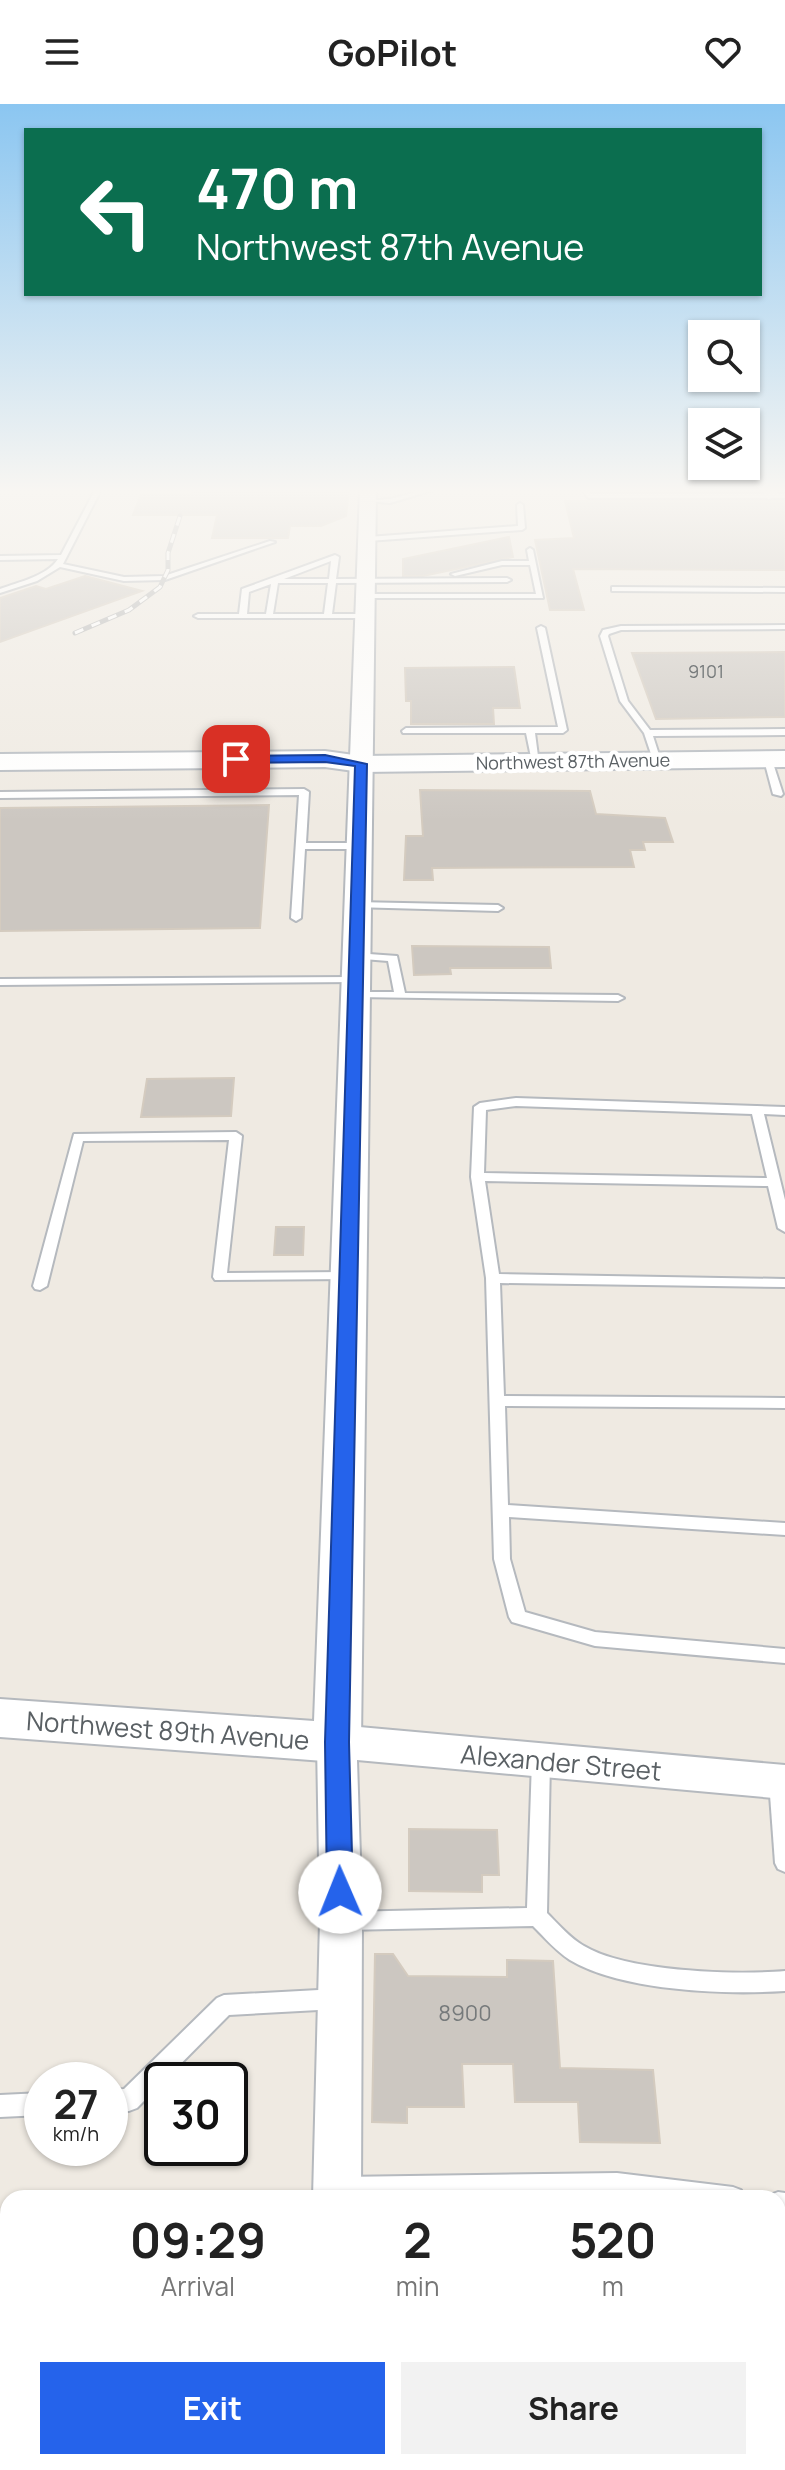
<!DOCTYPE html>
<html lang="en">
<head>
<meta charset="utf-8">
<style>
  body { margin:0; font-family:Manrope,sans-serif; background:#f2f2f2; color:#222; height:100vh; display:flex; flex-direction:column; font-size:30px; white-space:nowrap }
  * { box-sizing:border-box; margin:0 }
  p { font-size:26px; color:#767676 }
  .icon { flex:none; width:44px; height:44px; fill:none; stroke:currentColor; stroke-width:2; stroke-linecap:round; stroke-linejoin:round }
  .map { position:relative; flex:1; overflow:hidden }
  .panel { position:absolute; left:0px; top:2086px; width:786px; height:280px; display:flex; flex-direction:column; background:#fff; border-radius:24px 24px 0 0; box-shadow:0 2px 6px #0004 }
  .panel>* { flex:none }
  .top-card { position:absolute; left:24px; top:24px; width:738px; height:168px; border-radius:0px; box-shadow:0 2px 6px #0004; background:#0b6e4f; color:#fff; overflow:hidden }
  .controls { position:absolute; left:688px; top:216px; display:grid; gap:16px }
  .controls a { display:grid; place-items:center; width:72px; height:72px; border-radius:0px; background:#fff; box-shadow:0 2px 6px #0004; font-size:40px }
  .speed { position:absolute; left:24px; top:1958px; display:flex; gap:16px; font-size:40px; font-weight:700; text-align:center }
  .speed>* { display:grid; place-content:center; width:104px; height:104px; border-radius:50%; background:#fff; box-shadow:0 2px 6px #0004; line-height:1 }
  .speed small { font-size:20px; font-weight:400 }
  .speed .limit { border:4px solid #111; border-radius:12px; background:#fff; color:#111 }
  .pin { position:absolute; display:grid; place-items:center; width:68px; height:68px; color:#fff; margin:-34px; border-radius:16px; box-shadow:0 4px 12px #0006 }
  .me { position:absolute; width:88px; margin:-44px; rotate:359deg; stroke-linejoin:round; filter:drop-shadow(0 0 6px #0008) }
  .turn { display:flex; align-items:center; gap:28px; height:168px; padding:0 40px; font-size:36px }
  .turn .icon { width:104px; height:104px; stroke-width:2.5 }
  .turn b { display:block; font-size:56px; line-height:68px }
  .eta { display:flex; justify-content:space-evenly; align-items:center; height:136px; text-align:center }
  .eta b { font-size:48px; font-weight:700; line-height:56px }
  .primary-button { display:flex; gap:16px; margin-top:auto; padding:16px 40px }
  .primary-button a { flex:1; height:92px; border-radius:0px; background:#2563eb; color:#fff; font-size:32px; font-weight:700; line-height:92px; text-align:center }
  .primary-button a+a { background:#f2f2f2; color:#222 }
  header { display:flex; justify-content:space-between; align-items:center; height:104px; padding:0 40px; background:#fff; font-size:36px; font-weight:700 }
  .map>svg:first-child { display:block }
  .building { fill:#ccc7c1; stroke:#d4cbbf; stroke-width:2 }
  .lines { fill:none; stroke-linecap:round; stroke-linejoin:round }
  .service-casing { stroke:#b5b9be; stroke-width:4 }
  .minor-casing { stroke:#b5b9be; stroke-width:4 }
  .tertiary-casing { stroke:#b5b9be; stroke-width:4 }
  .secondary-casing { stroke:#b5bac0; stroke-width:4 }
  .service { fill:#fff; fill-rule:evenodd }
  .minor { fill:#fff; fill-rule:evenodd }
  .tertiary { fill:#fff; fill-rule:evenodd }
  .secondary { fill:#fff; fill-rule:evenodd }
  .rail-casing { stroke:#b2b3b4; stroke-width:5 }
  .rail { stroke:#fff; stroke-width:3; stroke-dasharray:9; stroke-linecap:butt }
  .route { fill:#2563eb; stroke:#184099; stroke-width:2 }
  .labels { text-anchor:middle; dominant-baseline:central; stroke-width:8; stroke-linejoin:round; paint-order:stroke }
  .number-label { font-size:18px; fill:#767a7b }
  .far-street-label { font-size:18px; fill:#5a6064; stroke:#fff }
  .near-number-label { font-size:22px; fill:#767a7b }
  .near-street-label { font-size:26px; fill:#5a6064; stroke:#fff }
</style>
</head>
<body>
<header><svg class="icon" aria-label="menu" viewBox="0 0 24 24"><path d="M4 6h16M4 12h16M4 18h16"/></svg>GoPilot<svg class="icon" aria-label="heart" viewBox="0 0 24 24"><path d="M12 20l-8-8c-3-5 5-10 8-4 3-6 11-1 8 4z"/></svg></header>
<div class="map">
<svg width="785" height="2366" viewBox="0 0 785 2366">
  <rect width="100%" height="100%" fill="#efeae2"/>
  <g class="building">
    <polygon points="210,386 349,386 346,412 321,422 290,422 288,434 212,434 217,411 133,411 141,390 192,390 193,387"/>
    <polygon points="565,397 785,397 785,466 573,465 584,506 550,506 535,436 574,434"/>
    <polygon points="509,433 513,453 423,472 403,472 403,455"/>
    <polygon points="85,472 142,487 0,538 0,494 36,482 46,485"/>
    <polygon points="785,548 785,613 656,615 632,549"/>
    <polygon points="514,563 520,604 493,604 494,620 411,620 411,597 406,597 405,564"/>
    <polygon points="420,686 590,687 596,710 665,714 673,738 643,738 645,746 630,746 634,763 432,764 433,776 404,776 406,732 423,732"/>
    <polygon points="269,701 260,824 0,827 0,704"/>
    <polygon points="412,842 549,843 551,864 450,864 451,870 414,871"/>
    <polygon points="234,974 231,1012 141,1013 147,975"/>
    <polygon points="276,1123 304,1123 303,1151 274,1151"/>
    <polygon points="409,1725 497,1726 499,1771 482,1771 482,1788 409,1787"/>
    <polygon points="375,1850 393,1850 408,1872 507,1873 507,1856 553,1857 560,1964 653,1966 660,2039 580,2038 578,1998 515,1998 513,1960 462,1960 464,2003 407,2003 407,2019 372,2018"/>
  </g>
  <g class="lines">
    <defs>
      <g id="service">
        <path d="M95 386H101L63 460 124 473 164 472 270 437 275 438 165 476 124 477 60 463 37 477 0 489V485C19 478 47 472 58 455L0 456V452L61 451Z"/>
        <polygon points="424,386 433,386 390,399 365,397 390,395"/>
        <polygon points="583,386 589,386 591,390 785,390 785,394 588,394"/>
        <polygon points="520,399 523,401 525,424 522,426 368,437 365,435 368,433 518,422 517,401"/>
        <polygon points="530,444 533,446 543,494 365,494 361,492 365,490 536,490 530,461 502,461 455,472 451,470 502,457 529,457 527,446"/>
        <path d="M335 451 339 453 336 475 507 474 511 476 507 478 336 479 332 510H368L369 512 365 514H198L194 512 198 510H239L242 485ZM331 457 329 475H284ZM278 479H328L324 510H273ZM271 480 266 510H247L249 488Z"/>
        <polygon points="612,483 785,484 785,488 615,487 612,487"/>
        <polygon points="785,521 785,525 621,526 609,530 608,532 628,597 650,626 785,625 785,631 653,632 661,657 654,659 644,629 620,597 600,532 603,526 621,522"/>
        <polygon points="541,522 545,524 567,626 563,629 535,629 539,660 532,658 526,629 403,629 402,627 406,624 558,623 537,524"/>
        <polygon points="768,653 772,656 783,690 781,692 773,690 764,656"/>
        <polygon points="304,685 309,688 306,739 359,739 364,742 359,745 305,745 301,814 296,817 291,814 299,691 0,694 0,688"/>
        <polygon points="356,798 498,801 503,804 498,807 352,803 351,801"/>
        <polygon points="355,849 397,852 405,889 618,891 624,894 618,897 354,893 348,890 350,888 394,888 388,857 351,854 350,852"/>
        <polygon points="354,873 358,874 358,878 0,881 0,875"/>
        <path d="M516 994 785 1003V1011L764 1010 785 1096V1128L778 1124 768 1082 485 1077 499 1170 785 1175V1183L500 1179 504 1292 785 1294V1304L505 1302 508 1401 785 1419V1431L509 1413 510 1455 525 1508 595 1528 785 1545V1559L595 1542 512 1518 509 1513 494 1455 486 1174 471 1073 474 1003 480 999ZM516 1002 752 1010 767 1074 484 1069 486 1006Z"/>
        <polygon points="236,1028 242,1032 227,1169 347,1168 352,1169 354,1172 352,1175 215,1176 213,1173 229,1036 83,1037 47,1182 40,1186 35,1185 33,1182 74,1030"/>
        <path d="M541 1649 548 1651 550 1657 547 1809C559 1821 570 1834 584 1842 627 1868 735 1871 785 1867V1887C725 1891 622 1887 570 1856 556 1847 545 1834 533 1822L345 1826 338 1824 335 1817 338 1810 345 1808 527 1804 532 1657 534 1651Z"/>
        <polygon points="778,1669 785,1672 785,1768 778,1765 775,1759 769,1677 771,1671"/>
        <polygon points="337,1885 344,1888 347,1895 344,1902 337,1905 229,1911 137,2004 129,2007 110,2008 110,1986 124,1985 217,1894 224,1891"/>
        <polygon points="42,1989 42,2011 0,2013 0,1991"/>
        <polygon points="617,2069 733,2083 741,2086 744,2094 639,2094 617,2091 339,2094 334,2092 331,2084 334,2076 342,2073"/>
        <polygon points="778,2088 785,2089 785,2111 778,2110 778,2094 769,2094 770,2091"/>
      </g>
      <g id="minor">
        <polygon points="762,386 776,386 780,392 768,395"/>
        <polygon points="337,1621 785,1661 785,1695 357,1656 362,1817 361,2094 313,2094 320,1817 317,1638 323,1626"/>
        <rect x="307" y="2358" width="54" height="8"/>
      </g>
      <polygon id="tertiary" points="360,386 376,386 361,1638 354,1652 337,1658 0,1633 0,1595 314,1617"/>
      <polygon id="secondary" points="325,647 361,652 785,647 785,663 361,668 325,663 0,666 0,650"/>
    </defs>
    <use href="#service" class="service-casing"/>
    <use href="#minor" class="minor-casing"/>
    <use href="#tertiary" class="tertiary-casing"/>
    <use href="#secondary" class="secondary-casing"/>
    <use href="#service" class="service"/>
    <use href="#minor" class="minor"/>
    <use href="#tertiary" class="tertiary"/>
    <use href="#secondary" class="secondary"/>
    <defs>
      <polyline id="rail" points="75,529 129,506 160,483 168,466 168,449 180,412"/>
    </defs>
    <use href="#rail" class="rail-casing"/>
    <use href="#rail" class="rail"/>
  </g>
  <linearGradient id="sky" x2="0" y2="1"><stop stop-color="#8bc6f1"/><stop offset="0.54" stop-color="#f8f6f2"/><stop offset="1" stop-color="#f8f6f2" stop-opacity="0"/></linearGradient>
  <rect width="785" height="717" fill="url(#sky)"/>
  <polygon class="route" points="325,651 367,660 349,1638 353,1788 349,1796 340,1799 331,1796 327,1788 325,1638 355,662 325,658 236,659 231,655 236,652"/>
  <g class="labels">
    <g class="number-label">
      <text x="706" y="567">9101</text>
    </g>
    <g class="far-street-label">
      <text transform="translate(573 657) rotate(-1)">Northwest 87th Avenue</text>
    </g>
    <g class="near-number-label">
      <text x="465" y="1909">8900</text>
    </g>
    <g class="near-street-label">
      <text transform="translate(168 1626) rotate(4)">Northwest 89th Avenue</text>
      <text transform="translate(561 1658) rotate(5)">Alexander Street</text>
    </g>
  </g>
</svg>
<div class="controls">
<a><svg class="icon" aria-label="search" viewBox="0 0 24 24"><circle cx="10" cy="10" r="6"/><path d="M15 15l6 6"/></svg></a>
<a><svg class="icon" aria-label="layers" viewBox="0 0 24 24"><path d="M12 4l9 5-9 5-9-5zM3 14l9 5 9-5"/></svg></a>
</div>
<div class="speed"><div>27<small>km/h</small></div><div class="limit">30</div></div>
<div class="pin" style="left:236px;top:655px;background:#d93025"><svg class="icon" aria-label="arrive" viewBox="0 0 24 24"><path d="M6 21V4h12l-3 4 3 4H6"/></svg></div>
<svg class="me" style="left:340px;top:1788px" viewBox="-20 -20 40 40"><circle r="19" fill="#fff"/><path d="M0-13L10 11 0 6-10 11z" fill="#2563eb"/></svg>
<div class="top-card">
<div class="turn"><svg class="icon" aria-label="left" viewBox="0 0 24 24"><path d="M17 20v-9H6M10 6l-5 5 5 5"/></svg><div><b>470 m</b>Northwest 87th Avenue</div></div>
</div>
<section class="panel">
<div class="eta">
<div><b>09:29</b><p>Arrival</p></div>
<div><b>2</b><p>min</p></div>
<div><b>520</b><p>m</p></div>
</div>
<div class="primary-button"><a>Exit</a><a>Share</a></div>
</section>
</div>
</body>
</html>
